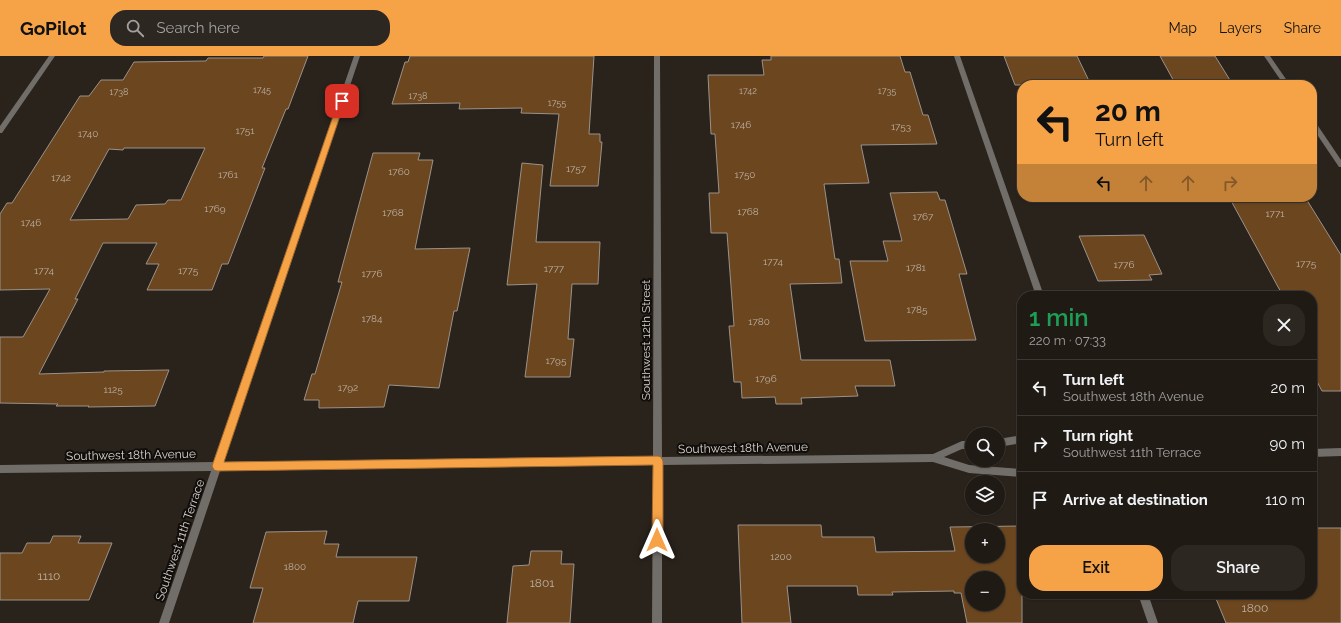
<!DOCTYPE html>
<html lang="en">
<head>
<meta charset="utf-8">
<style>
  body { margin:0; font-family:Raleway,sans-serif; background:#2d2722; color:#f1f3f6; height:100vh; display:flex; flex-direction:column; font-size:15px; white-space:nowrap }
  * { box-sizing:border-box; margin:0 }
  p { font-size:13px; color:#a2a1a0 }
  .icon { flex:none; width:22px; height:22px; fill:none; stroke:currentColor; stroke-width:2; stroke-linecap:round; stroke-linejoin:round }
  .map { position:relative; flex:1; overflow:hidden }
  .side { position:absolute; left:1017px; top:235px; width:300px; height:308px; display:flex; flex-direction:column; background:#201a15; border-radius:16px; box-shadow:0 1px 3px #0004,0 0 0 1px #3d3834 }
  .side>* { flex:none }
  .hud { position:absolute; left:1017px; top:24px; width:300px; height:122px; border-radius:16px; box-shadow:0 1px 3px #0004,0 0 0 1px #3d3834; background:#f6a247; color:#111; overflow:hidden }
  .controls { position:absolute; left:965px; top:371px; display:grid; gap:8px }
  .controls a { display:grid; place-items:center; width:40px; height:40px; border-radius:50%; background:#201a15; box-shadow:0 1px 3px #0004,0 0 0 1px #3d3834; font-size:20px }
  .pin { position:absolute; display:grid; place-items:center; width:34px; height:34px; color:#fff; margin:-17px; border-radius:8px; box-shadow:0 2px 6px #0006 }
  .me { position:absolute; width:44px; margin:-22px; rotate:0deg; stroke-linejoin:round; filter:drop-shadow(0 0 3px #0008) }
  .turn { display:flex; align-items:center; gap:14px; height:84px; padding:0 12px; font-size:18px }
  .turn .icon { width:52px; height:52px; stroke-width:2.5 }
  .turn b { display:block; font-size:28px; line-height:34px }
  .lanes { display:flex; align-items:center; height:38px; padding:0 12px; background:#0003; justify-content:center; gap:20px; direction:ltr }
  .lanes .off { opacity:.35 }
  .round { display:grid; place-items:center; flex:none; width:42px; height:42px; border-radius:16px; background:#2d2722 }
  .overview { display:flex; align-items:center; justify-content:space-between; height:68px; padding:0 12px }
  h1 { font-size:24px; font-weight:600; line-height:30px; color:#1e9e55 }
  .action { display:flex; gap:8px; margin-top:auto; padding:8px 12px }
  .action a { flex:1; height:46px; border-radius:16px; background:#f6a247; color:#111; font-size:16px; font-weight:600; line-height:46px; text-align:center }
  .action a+a { background:#2d2722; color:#f1f3f6 }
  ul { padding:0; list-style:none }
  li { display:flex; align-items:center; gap:12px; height:56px; padding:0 12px; border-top:1px solid #3d3834 }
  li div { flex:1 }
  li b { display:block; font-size:15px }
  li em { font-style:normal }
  header { display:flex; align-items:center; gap:24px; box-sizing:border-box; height:56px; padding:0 20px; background:#f6a247; color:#111 }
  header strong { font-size:19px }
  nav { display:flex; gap:22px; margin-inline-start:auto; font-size:14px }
  .search { width:280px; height:36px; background:#2d2722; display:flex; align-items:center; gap:10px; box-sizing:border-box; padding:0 14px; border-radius:16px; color:#a2a1a0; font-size:15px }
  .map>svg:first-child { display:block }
  .building { fill:#6b461f; stroke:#9b928a; fill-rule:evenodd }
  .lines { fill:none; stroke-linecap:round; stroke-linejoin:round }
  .minor { fill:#716d69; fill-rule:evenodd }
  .route { fill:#f6a247; stroke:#a0692e }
  .labels { text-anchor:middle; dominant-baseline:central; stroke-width:4; stroke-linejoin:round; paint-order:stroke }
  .far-number-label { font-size:9px; fill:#bcafa2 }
  .number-label { font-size:10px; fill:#bcafa2 }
  .street-label { font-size:12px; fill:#d7d2cd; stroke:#100d0a }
  .near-number-label { font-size:12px; fill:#bcafa2 }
</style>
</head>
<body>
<header>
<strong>GoPilot</strong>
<div class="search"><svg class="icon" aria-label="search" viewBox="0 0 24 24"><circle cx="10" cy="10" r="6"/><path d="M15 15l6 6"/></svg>Search here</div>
<nav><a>Map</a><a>Layers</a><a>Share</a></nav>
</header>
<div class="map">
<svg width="1341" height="567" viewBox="0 0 1341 567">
  <rect width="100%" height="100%" fill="#2a231c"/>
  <g class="building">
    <path d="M264 0H308L288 53H286L262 112H265L228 208H222L212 234H147L159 208H146L157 187H103L75 243H78L39 318 104 316V315L169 314 155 350 88 351 89 350H56L58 348 0 347V281H23L50 233 0 234V158L7 147H12L80 40H89L101 24H123L134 6 206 5 208 2H263ZM124 92H205L181 144H168L165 148 136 149 128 163 70 164 109 93 123 94Z"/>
    <polygon points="410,0 594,0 589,78 600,78 600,86 602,86 598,130 550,130 559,58 521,57 522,52 459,53 460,47 392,48 405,6 408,6"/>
    <polygon points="771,0 900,0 905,16 910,16 923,59 928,59 937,88 861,89 869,127 824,128 835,203 839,203 842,227 790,228 801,304 890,304 895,330 855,330 858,340 801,342 802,348 776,348 775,341 742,342 741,326 734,326 729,270 734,270 727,177 711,177 709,137 719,137 715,78 711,78 708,19 764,19 762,4 771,4"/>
    <polygon points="1004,0 1077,0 1091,29 1015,29"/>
    <polygon points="1160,0 1215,0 1233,29 1176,29"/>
    <polygon points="373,97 420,97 418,104 433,104 415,193 470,192 457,255 454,255 439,332 389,329 384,351 319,352 319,344 304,344 312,318 315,318 342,226 338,226"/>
    <polygon points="522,107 543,109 536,186 600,186 598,228 572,228 568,283 574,283 570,321 525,321 537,228 507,229"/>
    <polygon points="937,136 940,144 945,144 967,218 959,218 976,284 865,285 850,205 888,205 883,185 902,185 890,137"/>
    <polygon points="1229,141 1305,141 1341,199 1341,335 1322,335 1312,316 1312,240 1283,240"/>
    <polygon points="1144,179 1162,218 1149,219 1152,224 1098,225 1079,180"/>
    <path d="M738 469H821L822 481H874L876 496 955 495 950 471 1022 470V567H967L961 537H954V535L892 536 893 539H858L857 530H787L791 567H742ZM972 474H998V500H972ZM972 522H998V548H972Z"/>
    <polygon points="1312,472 1341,472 1341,567 1226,567 1214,538 1312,538"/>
    <polygon points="327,475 324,488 339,488 336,501 417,501 409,545 358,545 353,567 253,567 263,532 250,532 266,476"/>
    <polygon points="53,480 81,480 78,487 112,487 89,544 0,544 0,497 22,497 27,487 50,487"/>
    <polygon points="531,495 562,495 561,508 574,508 570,567 507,567 513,510 529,509"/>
  </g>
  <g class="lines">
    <g class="minor">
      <polygon points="49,0 55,0 2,77 0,77 0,70"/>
      <polygon points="354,0 360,0 223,406 653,401 654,0 660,0 662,401 933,398 962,385 972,385 972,393 962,393 944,401 969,409 1022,413 1022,421 969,417 933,406 662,409 662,567 652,567 653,409 220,415 169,567 159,567 211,415 0,417 0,409 214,406"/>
      <polygon points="954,0 960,0 1044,240 1036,240"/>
      <polygon points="1264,0 1270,0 1290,29 1284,29"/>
      <polygon points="1312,64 1314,64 1341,104 1341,111 1339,111 1312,71"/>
      <polygon points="1022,379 1022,387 998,391 998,383"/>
      <polygon points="1341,392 1341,400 1312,401 1312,393"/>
      <polygon points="1138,538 1148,538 1158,567 1148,567"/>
    </g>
  </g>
  <polygon class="route" points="339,43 342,43 345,45 224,406 658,400 661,401 663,405 663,484 661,488 657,489 653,488 652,484 653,409 217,415 214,414 212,410"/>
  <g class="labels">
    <g class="far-number-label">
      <text x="262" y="34">1745</text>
      <text x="748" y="35">1742</text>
      <text x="887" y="35">1735</text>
      <text x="119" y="36">1738</text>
      <text x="418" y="40">1738</text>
      <text x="557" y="47">1755</text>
    </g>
    <g class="number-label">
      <text x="741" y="68">1746</text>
      <text x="901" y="70">1753</text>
      <text x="245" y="74">1751</text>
      <text x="88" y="77">1740</text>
      <text x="576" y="112">1757</text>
      <text x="399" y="115">1760</text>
      <text x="228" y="118">1761</text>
      <text x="745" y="118">1750</text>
      <text x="61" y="121">1742</text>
      <text x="215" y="152">1769</text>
      <text x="748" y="155">1768</text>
      <text x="393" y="156">1768</text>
      <text x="1275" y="157">1771</text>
      <text x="923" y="160">1767</text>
      <text x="31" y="166">1746</text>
      <text x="773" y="205">1774</text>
      <text x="1306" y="207">1775</text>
      <text x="1124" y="208">1776</text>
      <text x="916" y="211">1781</text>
      <text x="554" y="212">1777</text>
      <text x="44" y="214">1774</text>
      <text x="188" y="214">1775</text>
      <text x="372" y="217">1776</text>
      <text x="917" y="253">1785</text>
      <text x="372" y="262">1784</text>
      <text x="759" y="265">1780</text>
      <text x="556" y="304">1795</text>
      <text x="766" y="322">1796</text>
      <text x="348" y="331">1792</text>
      <text x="113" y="333">1125</text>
      <text x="781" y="500">1200</text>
      <text x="295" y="510">1800</text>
    </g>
    <g class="street-label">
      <text transform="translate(646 284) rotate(-90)">Southwest 12th Street</text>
      <text transform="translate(743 392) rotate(-1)">Southwest 18th Avenue</text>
      <text transform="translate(131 399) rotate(-1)">Southwest 18th Avenue</text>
      <text transform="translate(180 484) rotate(-71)">Southwest 11th Terrace</text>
    </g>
    <g class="near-number-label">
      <text x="49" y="520">1110</text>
      <text x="542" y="527">1801</text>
      <text x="1255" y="552">1800</text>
    </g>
  </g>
</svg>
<div class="controls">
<a><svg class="icon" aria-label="search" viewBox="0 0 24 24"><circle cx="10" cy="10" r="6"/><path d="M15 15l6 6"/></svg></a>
<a><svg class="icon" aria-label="layers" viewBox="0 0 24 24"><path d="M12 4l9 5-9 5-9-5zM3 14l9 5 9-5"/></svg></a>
<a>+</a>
<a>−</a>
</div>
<div class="pin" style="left:342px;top:45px;background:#d93025"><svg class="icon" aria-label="arrive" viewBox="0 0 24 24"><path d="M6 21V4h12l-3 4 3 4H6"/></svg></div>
<svg class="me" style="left:657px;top:484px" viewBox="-20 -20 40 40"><path d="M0-17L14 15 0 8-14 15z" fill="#f6a247" stroke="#fff" stroke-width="4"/></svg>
<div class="hud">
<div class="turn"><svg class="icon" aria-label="left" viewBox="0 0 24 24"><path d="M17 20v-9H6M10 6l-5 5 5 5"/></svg><div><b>20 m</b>Turn left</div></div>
<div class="lanes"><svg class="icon" aria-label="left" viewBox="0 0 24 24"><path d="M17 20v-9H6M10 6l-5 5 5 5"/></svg><svg class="icon off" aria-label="ahead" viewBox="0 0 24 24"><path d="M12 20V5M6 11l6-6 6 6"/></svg><svg class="icon off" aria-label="ahead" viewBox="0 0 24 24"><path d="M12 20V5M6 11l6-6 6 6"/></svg><svg class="icon off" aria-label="right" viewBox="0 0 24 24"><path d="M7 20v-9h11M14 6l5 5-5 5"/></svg></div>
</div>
<section class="side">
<div class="overview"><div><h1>1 min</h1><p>220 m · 07:33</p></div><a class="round"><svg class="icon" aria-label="close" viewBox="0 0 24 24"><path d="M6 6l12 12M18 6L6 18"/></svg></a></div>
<ul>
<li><svg class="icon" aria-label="left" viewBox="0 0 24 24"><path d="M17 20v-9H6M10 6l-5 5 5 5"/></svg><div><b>Turn left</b><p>Southwest 18th Avenue</p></div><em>20 m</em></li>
<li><svg class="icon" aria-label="right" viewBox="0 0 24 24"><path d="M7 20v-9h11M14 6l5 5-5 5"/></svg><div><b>Turn right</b><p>Southwest 11th Terrace</p></div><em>90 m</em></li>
<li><svg class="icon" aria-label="arrive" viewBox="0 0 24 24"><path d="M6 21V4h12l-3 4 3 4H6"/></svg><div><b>Arrive at destination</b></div><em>110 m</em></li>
</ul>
<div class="action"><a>Exit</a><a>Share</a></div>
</section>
</div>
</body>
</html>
